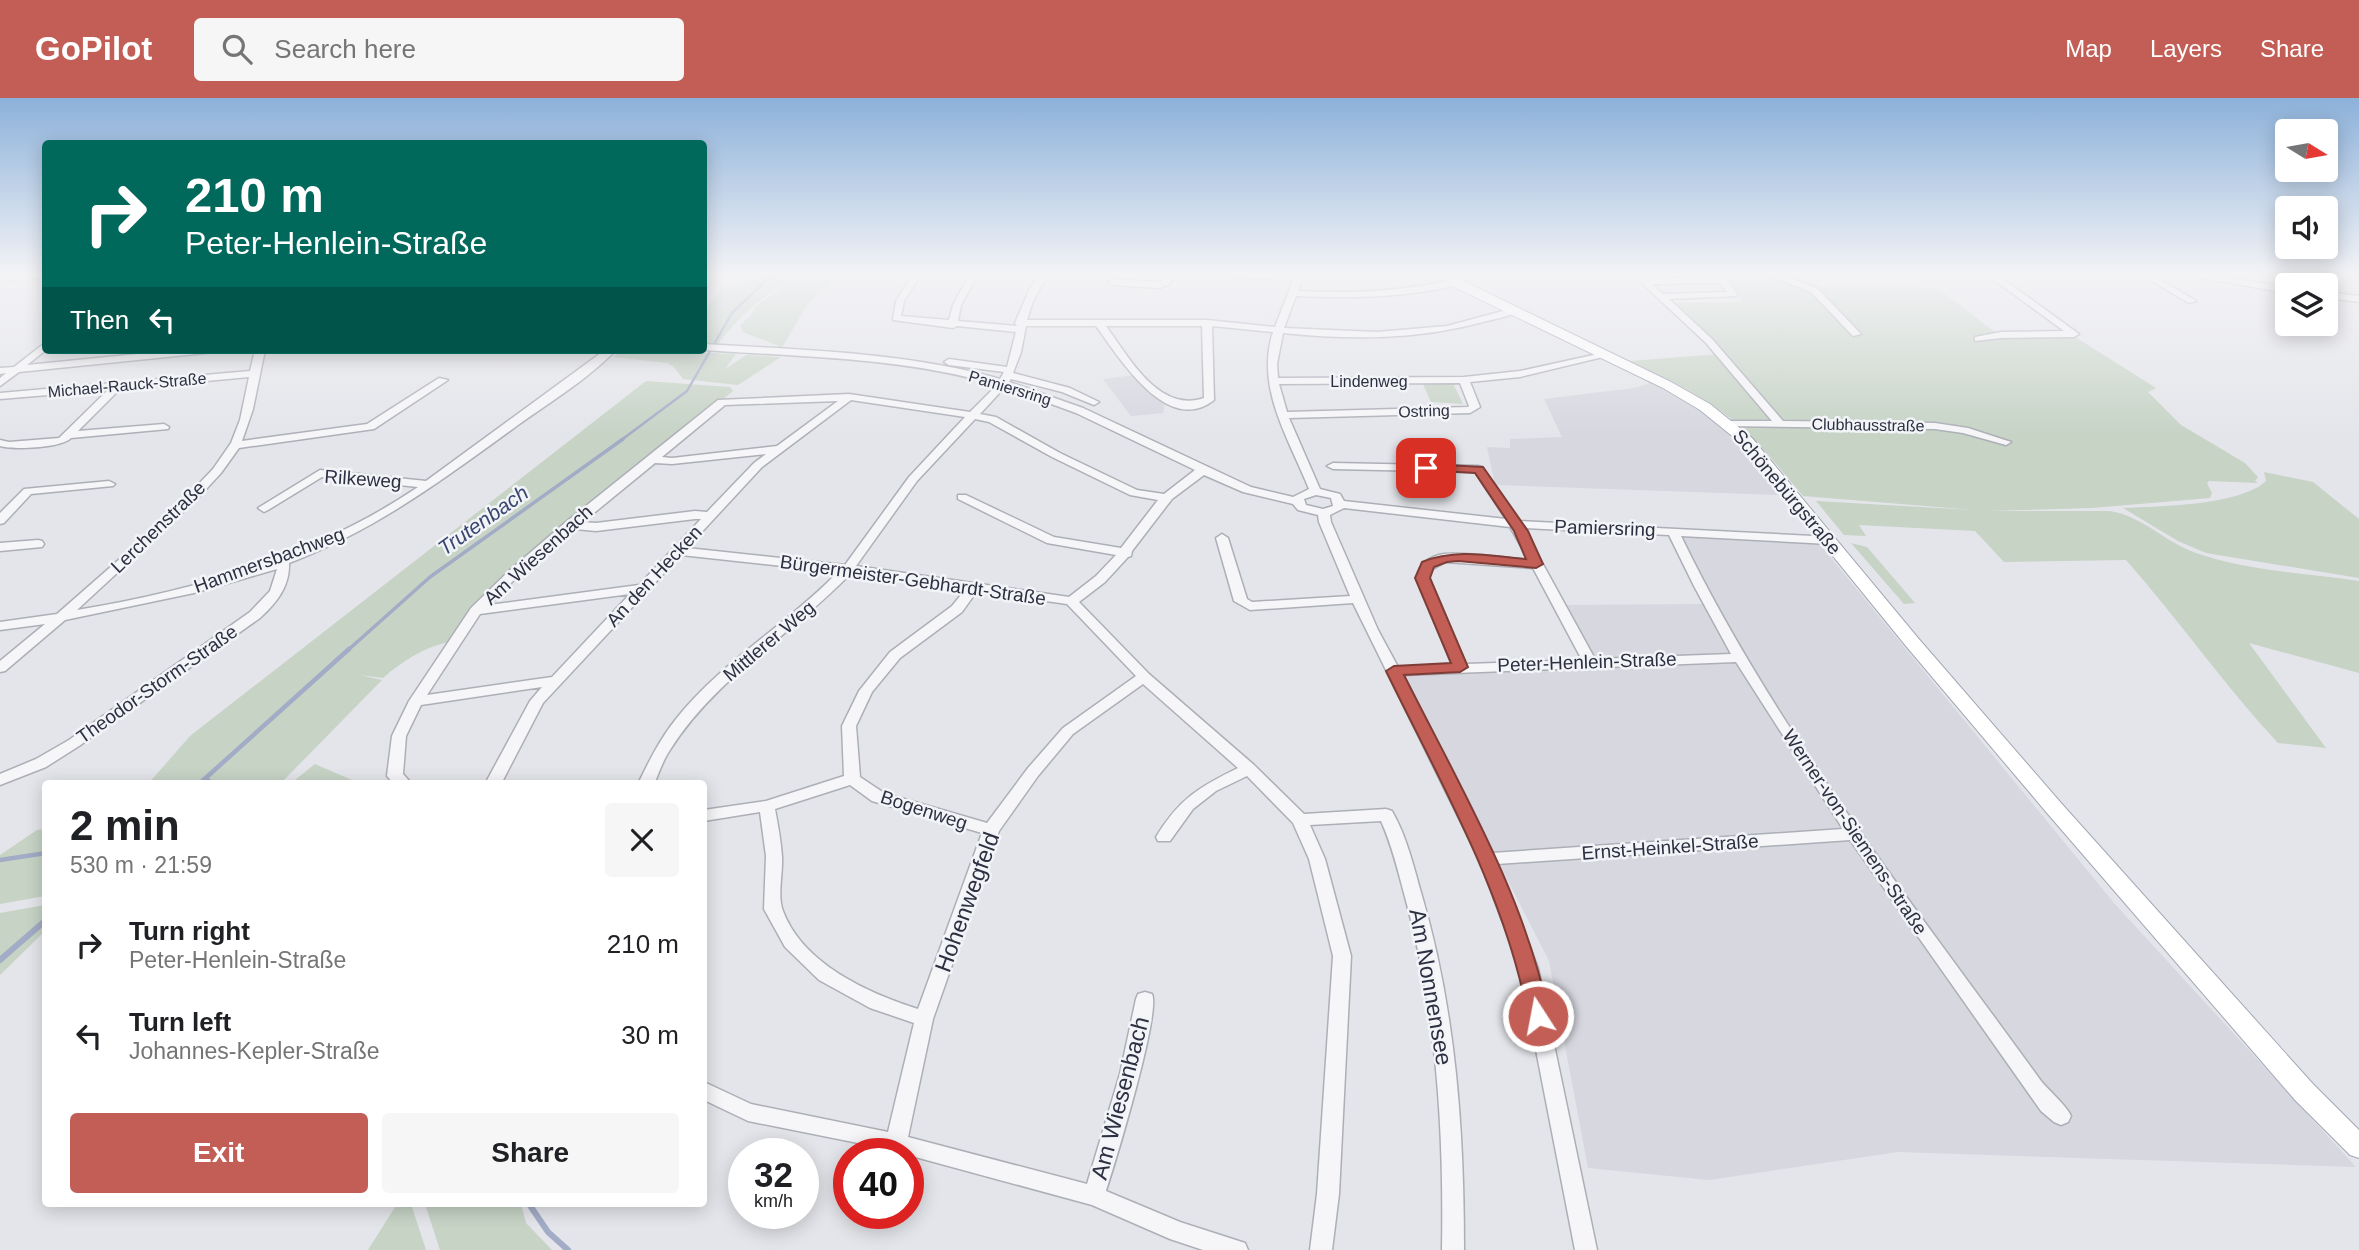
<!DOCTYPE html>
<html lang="en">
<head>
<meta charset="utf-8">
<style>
  body { margin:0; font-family:Helvetica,sans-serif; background:#f6f6f6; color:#202124; height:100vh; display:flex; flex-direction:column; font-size:26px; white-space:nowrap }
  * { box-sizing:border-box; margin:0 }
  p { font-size:23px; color:#757577 }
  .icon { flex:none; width:38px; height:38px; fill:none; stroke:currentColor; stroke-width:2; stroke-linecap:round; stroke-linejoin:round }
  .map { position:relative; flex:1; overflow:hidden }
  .details { position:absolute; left:42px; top:682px; width:665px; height:427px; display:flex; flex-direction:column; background:#fff; border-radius:7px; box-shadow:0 4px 18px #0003 }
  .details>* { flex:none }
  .guide { position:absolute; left:42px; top:42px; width:665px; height:214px; border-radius:7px; box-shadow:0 4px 18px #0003; background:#00695c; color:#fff; overflow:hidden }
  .needle { width:46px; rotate:101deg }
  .fabs { position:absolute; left:2275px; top:21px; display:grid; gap:14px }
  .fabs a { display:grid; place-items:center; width:63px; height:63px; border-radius:7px; background:#fff; box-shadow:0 4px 18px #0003; font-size:35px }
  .speed { position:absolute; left:728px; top:1040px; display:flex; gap:14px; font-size:35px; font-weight:700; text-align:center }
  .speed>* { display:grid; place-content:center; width:91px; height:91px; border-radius:50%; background:#fff; box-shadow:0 4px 18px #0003; line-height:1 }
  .speed small { font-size:18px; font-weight:400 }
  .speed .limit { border:10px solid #d22; background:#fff; color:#111 }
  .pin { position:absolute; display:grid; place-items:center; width:60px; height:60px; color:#fff; margin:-30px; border-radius:14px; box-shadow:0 4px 10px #0006 }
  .me { position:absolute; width:77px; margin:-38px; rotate:349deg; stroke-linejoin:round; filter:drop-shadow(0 0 5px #0008) }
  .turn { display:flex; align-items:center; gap:24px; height:147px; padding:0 28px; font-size:32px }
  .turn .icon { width:91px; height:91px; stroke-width:2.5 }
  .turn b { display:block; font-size:49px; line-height:60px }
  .then { display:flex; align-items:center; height:66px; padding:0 28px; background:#0003; gap:14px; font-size:26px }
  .round { display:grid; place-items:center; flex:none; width:74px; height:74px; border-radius:7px; background:#f6f6f6 }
  .head { display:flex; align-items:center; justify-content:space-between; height:119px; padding:0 28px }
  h1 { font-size:42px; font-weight:800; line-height:52px }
  .button { display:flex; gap:14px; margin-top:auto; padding:14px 28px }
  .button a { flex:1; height:80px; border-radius:7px; background:#c25e55; color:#fff; font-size:28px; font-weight:800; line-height:80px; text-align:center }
  .button a+a { background:#f6f6f6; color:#202124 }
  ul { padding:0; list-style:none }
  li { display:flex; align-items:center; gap:21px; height:91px; padding:0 28px }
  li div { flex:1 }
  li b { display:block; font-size:26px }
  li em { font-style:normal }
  header { display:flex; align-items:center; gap:42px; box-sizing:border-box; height:98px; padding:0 35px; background:#c25e55; color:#fff }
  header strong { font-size:33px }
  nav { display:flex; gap:38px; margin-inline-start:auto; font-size:24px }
  .search { width:490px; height:63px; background:#f6f6f6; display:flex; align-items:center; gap:18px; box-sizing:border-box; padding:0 24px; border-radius:7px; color:#757577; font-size:26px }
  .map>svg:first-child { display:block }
  .built { fill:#d6d7df }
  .green { fill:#c6d3c5 }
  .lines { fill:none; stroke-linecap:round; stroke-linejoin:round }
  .stream-far3 { stroke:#a2acc6; stroke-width:2.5 }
  .stream-far2 { stroke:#a2acc6; stroke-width:3.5 }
  .stream-far1 { stroke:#a2acc6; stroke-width:4.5 }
  .stream { stroke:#a2acc6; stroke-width:6 }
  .minor-casing { stroke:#adafb7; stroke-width:3 }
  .major-casing { stroke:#a4a7b5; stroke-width:2 }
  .minor { fill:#f6f6f9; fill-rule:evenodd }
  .major { fill:#fff; fill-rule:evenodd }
  .route { fill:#c25e55; stroke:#7e3d37; stroke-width:2 }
  .labels { text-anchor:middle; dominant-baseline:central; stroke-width:5; stroke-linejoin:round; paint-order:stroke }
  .far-street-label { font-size:16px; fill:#2d3041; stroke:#f3f4f8 }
  .street-label { font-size:19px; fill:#2d3041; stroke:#f3f4f8 }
  .water-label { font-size:21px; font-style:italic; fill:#3a4771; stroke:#f3f4f8 }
  .near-street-label { font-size:23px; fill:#2d3041; stroke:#f3f4f8 }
</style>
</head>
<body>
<header>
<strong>GoPilot</strong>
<div class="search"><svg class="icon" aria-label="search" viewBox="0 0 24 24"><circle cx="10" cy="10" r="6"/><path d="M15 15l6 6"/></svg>Search here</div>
<nav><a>Map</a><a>Layers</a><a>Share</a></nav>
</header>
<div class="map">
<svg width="2359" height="1152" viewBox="0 0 2359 1152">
  <rect width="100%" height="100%" fill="#e4e5ea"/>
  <g class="built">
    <polygon points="1135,277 1165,304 1163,315 1131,318 1103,281"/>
    <polygon points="1649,283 1703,315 1729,337 1779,397 1495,387 1487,349 1510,350 1510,341 1562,339 1544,301 1634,290 1648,286"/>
    <polygon points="1681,437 1818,444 2114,805 2356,1069 1898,1054 1709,1082 1588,1070 1549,863 1403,577 1596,567 1566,507 1712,506"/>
  </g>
  <g class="green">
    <path d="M749 176H796C766 197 739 217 718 246H704V212L725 188 745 189 741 187Z"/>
    <polygon points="801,176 840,176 807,207 780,253 779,248 743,234 740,227 751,217 756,208"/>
    <path d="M1720 176H1771L1801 188 1937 190 1995 234 1992 236 2072 237 2156 290 2148 294 2181 327 2245 365 2258 379 2255 383 2258 385 2209 383 2207 385 2212 395 2210 400 2092 410 1987 413H2110C2142 418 2165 444 2196 455 2247 473 2306 475 2359 483V575L2249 545 2326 650 2278 645C2224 587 2179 522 2126 462L2004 464 1975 433 1859 427 1866 438 1844 437 1816 403 1974 412 1803 398C1779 370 1755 338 1725 316 1696 294 1662 279 1630 263L1720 256 1673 205 1742 204Z"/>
    <polygon points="624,252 736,256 725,271 746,257 781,259 738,287 683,281 673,268 667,265 613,259"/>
    <path d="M646 283 730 289 733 293 568 427 449 544C425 549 402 563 383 580L360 577 382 582 280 686H148L190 638Z"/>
    <polygon points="1452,283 1463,306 1431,304 1422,284"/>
    <path d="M2264 374 2313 384 2359 421V480L2206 455 2178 443 2123 410C2159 408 2239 408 2266 383Z"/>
    <polygon points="1851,445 1867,449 1915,505 1904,506"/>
    <polygon points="315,666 359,685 290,686"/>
    <polygon points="45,731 45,798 0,806 0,757 37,732"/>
    <polygon points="45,807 45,833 0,877 0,815"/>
    <polygon points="397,1106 411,1106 426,1152 368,1152"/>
    <polygon points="425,1106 521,1106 526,1125 552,1152 440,1152"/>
  </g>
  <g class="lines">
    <polyline class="stream-far3" points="620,343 687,293 732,215 773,176"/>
    <polyline class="stream-far2" points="347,553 430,479 623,341"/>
    <g class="stream-far1">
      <polyline points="205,681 215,686"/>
      <polyline points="199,686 349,551"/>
      <polyline points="0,762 46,755"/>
    </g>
    <g class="stream">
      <polyline points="0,862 46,822"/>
      <polyline points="529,1106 548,1134 568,1152"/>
    </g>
    <defs>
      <g id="minor">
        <polygon points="46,176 46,180 0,183 0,177"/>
        <path d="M913 176H921L904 203 901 218 949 222 953 207 970 176H978L961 207 958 223 1017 228 1015 225 1030 190 1040 176H1048L1033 203 1027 222H1207L1275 229 1293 182 1229 179 1225 176H1303L1298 193C1351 196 1402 193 1454 182L1458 185C1450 190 1437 191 1427 193 1384 200 1340 200 1296 198L1284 230 1377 234 1447 228 1514 210 1519 213C1509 219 1494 221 1483 224 1417 242 1350 242 1283 235L1277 266 1278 280 1464 279 1520 273 1607 254V258L1520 279 1470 284 1480 309 1470 315 1289 320 1320 391 1340 396 1344 403 1506 421 1475 374 1333 371 1327 368 1333 365 1478 368 1482 369 1519 423 1833 439 1835 442 1833 445 1829 446 1681 438C1774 631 1916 810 2041 983 2050 994 2066 1007 2071 1018L2068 1024 2061 1027 2054 1024 2041 1013 1850 742 1497 766 1538 870 1597 1152H1575L1520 870 1479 761 1353 505 1250 512 1234 503 1216 440 1222 436 1228 440 1247 501 1252 504 1350 498 1319 424 1318 417 1298 412 1293 406 1243 394 1204 377 1172 401 1132 453 1131 458 1128 459 1105 484 1079 504 1149 576 1254 667 1304 716 1386 711 1392 713C1407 739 1414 770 1422 798 1456 914 1464 1032 1464 1152H1442C1444 1033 1437 914 1405 799 1398 773 1392 747 1381 723L1310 727 1325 761 1351 858 1339 1096 1332 1152H1310L1317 1096 1333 858 1309 761 1293 725 1247 678 1216 693 1193 711 1170 743H1158L1156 739C1179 701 1199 689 1238 670L1143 586 1073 636 1038 678 999 733 933 921 908 1039 1087 1086 1120 976 1136 901 1138 896 1145 894 1152 896C1161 915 1115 1065 1106 1093L1180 1124 1245 1145 1248 1152H1203L1170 1141 1092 1107 908 1057V1055L748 1023 704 1002V984L751 1006 888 1034 914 925 870 910 819 882 785 849 764 811 766 758 760 714 704 723V712L766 703 844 678 842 628 859 593 890 554 952 508 965 492 851 475C793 536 715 580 670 652 663 662 659 675 654 686H638C649 663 660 641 676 621 721 564 788 526 838 474L681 457 543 605 501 686H485L530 603 542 589 421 607 406 638 403 676 412 686H394L387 678 392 638 409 603 471 510 510 472 566 424 718 302 849 296 970 314 997 287C902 259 801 259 704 252V246C803 252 905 254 1000 281L1004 274 949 267 944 264 949 261 1007 269 1016 234 957 228 953 230 893 222 896 203ZM1026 228H1096C1119 259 1167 339 1214 302L1212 228 1273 234C1255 290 1289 341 1309 391L1293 399 1251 389 1083 310 1009 284 1011 281 1062 294 1094 307 1099 304 1070 290 1013 275 1021 254ZM1106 228H1202L1204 300C1159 316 1128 258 1106 228ZM1460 285 1469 308 1468 309 1287 314 1279 286ZM1005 289 1076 315 1195 372 1164 396 1137 392 1060 355 996 319 980 316ZM851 302 965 319 909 379 845 467 687 450 762 369ZM838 303 777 348 672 360 662 359 725 307ZM975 321 989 324 1052 359 1130 397 1158 402 1121 450 1054 439 966 397H958V401L1047 445 1116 457 1096 478 1069 499 856 468 917 383ZM766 356 754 365 707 414 695 413 596 425 583 424 655 365 672 366ZM1316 397 1331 400 1333 408 1323 411 1306 407 1304 401ZM1344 410 1510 429 1529 462C1504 460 1469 454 1444 456 1430 458 1419 466 1417 480L1452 567 1398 569 1378 532 1331 424 1330 417ZM695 421H701L639 487 489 507 518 478 575 431 596 433ZM1523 430 1669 437 1694 488 1731 556 1595 561ZM1445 464 1533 470 1582 562 1466 566 1429 480 1431 472ZM977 493 1067 506 1136 578 1063 630 1028 670 987 725 884 695 860 679 856 628 872 594 900 560 962 514ZM630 496 552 579 427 597 480 516ZM1736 564 1843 731 1492 755 1403 577ZM850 687 872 703 982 735 918 911C868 895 803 866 783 813 777 798 783 775 782 759 781 743 778 727 775 711Z"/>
        <polygon points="1166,176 1174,176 1170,186 1160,190 1112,187 1108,184 1112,181 1159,184 1163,182"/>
        <path d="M1632 176H1641L1647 181 1716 180 1714 176H1723L1737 196 1736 198 1669 201 1712 241 1783 323 1935 325 1968 330 2011 344 2006 347 1963 335 1935 331 1725 328V324L1729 323H1772L1706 245ZM1720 185 1727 194 1663 196 1652 186Z"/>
        <polygon points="1764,176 1777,176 1817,190 1861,236 1853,238 1811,194"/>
        <polygon points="1986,176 1996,176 2079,236 2074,239 2001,240 1975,243 1975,239 2001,234 2064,233"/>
        <polygon points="2140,176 2151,176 2196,203 2189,205"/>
        <polygon points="2179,176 2201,176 2287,189 2287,195"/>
        <polygon points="2326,194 2359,198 2359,204 2326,200"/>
        <polygon points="46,244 46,252 27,267 178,252 211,252 206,255 19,274 0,288 0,280 6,275 0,276 0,270 14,269"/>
        <path d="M255 252H265L253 311 242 343 367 326 439 280 448 282 374 331 239 350 221 375 197 401 77 512C197 492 316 458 418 389L322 379 268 412 264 414 258 410 320 372 426 383 605 252H616C588 281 550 304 518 327 444 381 376 432 289 465 290 489 276 505 260 520L79 648 46 669 0 687V676L36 661 69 642 250 514 270 493 277 471 194 495 65 522 5 573 0 574V563L45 526 0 532V524L57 516 130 452 189 396 213 371 231 345 240 322 249 279 120 291 78 333 164 326 169 329 168 331 71 340C61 350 15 352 0 348V342L9 344 59 340 108 292 0 301V295L250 273Z"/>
        <polygon points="109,383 115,386 113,388 31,396 4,425 0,426 0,415 24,391"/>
        <polygon points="38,442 42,443 44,446 42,449 0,453 0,445"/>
      </g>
      <polygon id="major" points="1437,176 1449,176 1671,284 1710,306 1752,340 1918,540 2061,705 2313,986 2359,1032 2359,1060 2350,1057 2295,1002 2047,715 1906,548 1742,346 1700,312 1663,290 1450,187"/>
    </defs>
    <use href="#minor" class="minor-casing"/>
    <use href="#major" class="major-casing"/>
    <use href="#minor" class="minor"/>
    <use href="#major" class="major"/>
  </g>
  <linearGradient id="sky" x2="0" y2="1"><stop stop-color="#8cb1da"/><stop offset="0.52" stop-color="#f3f3f6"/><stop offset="1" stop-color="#f3f3f6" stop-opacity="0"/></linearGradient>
  <rect width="2359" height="338" fill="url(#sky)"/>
  <path class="route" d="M1426 366 1483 369 1528 433 1543 466 1536 470 1458 463 1447 464 1434 469 1430 480 1468 569 1460 574 1404 577C1459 687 1525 797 1549 918L1546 924 1538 926 1531 924 1528 918C1505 795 1440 684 1386 573L1394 568 1451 565 1415 480 1422 464C1456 450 1491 458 1526 461L1514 433 1475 375 1422 372 1420 370Z"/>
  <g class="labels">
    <g class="far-street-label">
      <text x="1369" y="283">Lindenweg</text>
      <text transform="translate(127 287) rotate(-5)">Michael-Rauck-Straße</text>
      <text transform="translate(1010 290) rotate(17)">Pamiersring</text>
      <text transform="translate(1424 313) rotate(-2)">Ostring</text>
      <text transform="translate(1868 327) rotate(1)">Clubhausstraße</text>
    </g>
    <g class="street-label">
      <text transform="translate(363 381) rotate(4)">Rilkeweg</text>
      <text transform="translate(1787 394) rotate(50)">Schönebürgstraße</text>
      <text transform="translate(158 429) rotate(-44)">Lerchenstraße</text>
      <text transform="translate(1605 430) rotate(2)">Pamiersring</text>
      <text transform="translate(538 457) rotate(-42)">Am Wiesenbach</text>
      <text transform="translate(269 462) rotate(-20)">Hammersbachweg</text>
      <text transform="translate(654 478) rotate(-47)">An den Hecken</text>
      <text transform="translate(913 482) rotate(8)">Bürgermeister-Gebhardt-Straße</text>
      <text transform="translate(769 543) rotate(-40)">Mittlerer Weg</text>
      <text transform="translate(1587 564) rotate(-2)">Peter-Henlein-Straße</text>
      <text transform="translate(157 586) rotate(-35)">Theodor-Storm-Straße</text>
      <text transform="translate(924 712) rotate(18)">Bogenweg</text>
      <text transform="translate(1855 734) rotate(56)">Werner-von-Siemens-Straße</text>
      <text transform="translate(1670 749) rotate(-4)">Ernst-Heinkel-Straße</text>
    </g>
    <g class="water-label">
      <text transform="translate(483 422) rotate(-35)">Trutenbach</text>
    </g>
    <g class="near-street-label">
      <text transform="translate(967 804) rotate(-70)">Hohenwegfeld</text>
      <text transform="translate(1431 889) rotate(80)">Am Nonnensee</text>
      <text transform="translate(1120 1000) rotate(-75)">Am Wiesenbach</text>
    </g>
  </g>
</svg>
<div class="fabs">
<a><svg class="needle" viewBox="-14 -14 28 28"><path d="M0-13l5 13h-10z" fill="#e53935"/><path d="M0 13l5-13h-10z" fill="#757577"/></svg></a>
<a><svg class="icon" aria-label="sound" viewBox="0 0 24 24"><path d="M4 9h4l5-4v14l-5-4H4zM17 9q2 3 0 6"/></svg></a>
<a><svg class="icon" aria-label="layers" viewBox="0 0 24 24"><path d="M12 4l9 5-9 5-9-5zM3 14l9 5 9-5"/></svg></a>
</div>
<div class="speed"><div>32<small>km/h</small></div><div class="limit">40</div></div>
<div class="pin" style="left:1426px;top:370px;background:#d93025"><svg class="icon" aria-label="arrive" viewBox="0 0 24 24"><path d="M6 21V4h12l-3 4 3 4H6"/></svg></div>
<svg class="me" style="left:1538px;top:918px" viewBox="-20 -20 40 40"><circle r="17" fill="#c25e55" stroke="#fff" stroke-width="3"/><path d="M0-11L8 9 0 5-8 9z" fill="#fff"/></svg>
<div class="guide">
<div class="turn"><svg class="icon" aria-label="right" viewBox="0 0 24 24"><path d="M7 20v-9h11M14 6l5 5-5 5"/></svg><div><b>210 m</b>Peter-Henlein-Straße</div></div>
<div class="then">Then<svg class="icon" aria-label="left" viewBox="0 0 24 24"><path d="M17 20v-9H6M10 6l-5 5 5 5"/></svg></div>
</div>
<section class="details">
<div class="head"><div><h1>2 min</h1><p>530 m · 21:59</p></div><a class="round"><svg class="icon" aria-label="close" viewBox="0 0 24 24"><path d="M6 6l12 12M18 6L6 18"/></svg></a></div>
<ul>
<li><svg class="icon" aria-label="right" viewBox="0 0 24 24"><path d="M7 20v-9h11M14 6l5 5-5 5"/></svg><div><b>Turn right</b><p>Peter-Henlein-Straße</p></div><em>210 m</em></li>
<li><svg class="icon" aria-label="left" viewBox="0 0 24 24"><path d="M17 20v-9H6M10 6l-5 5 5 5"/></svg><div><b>Turn left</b><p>Johannes-Kepler-Straße</p></div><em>30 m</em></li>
</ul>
<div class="button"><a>Exit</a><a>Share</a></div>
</section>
</div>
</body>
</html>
